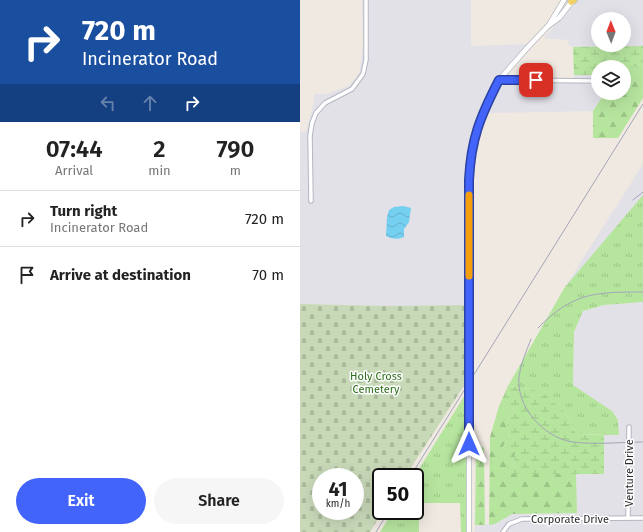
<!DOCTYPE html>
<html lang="en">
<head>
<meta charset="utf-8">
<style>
  body { margin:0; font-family:"Fira Sans",sans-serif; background:#f6f6f6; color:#222; height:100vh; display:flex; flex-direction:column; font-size:15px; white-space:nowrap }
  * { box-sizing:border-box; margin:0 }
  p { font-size:13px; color:#767676 }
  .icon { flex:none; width:22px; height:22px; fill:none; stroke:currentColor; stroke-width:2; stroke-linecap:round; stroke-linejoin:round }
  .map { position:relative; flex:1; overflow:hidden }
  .panel { display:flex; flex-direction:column; background:#fff; width:300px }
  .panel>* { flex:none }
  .banner { background:#1a4fa0; color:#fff; overflow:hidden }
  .needle { width:26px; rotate:359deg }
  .tools { position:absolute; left:291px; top:12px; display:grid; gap:8px }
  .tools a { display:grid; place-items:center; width:40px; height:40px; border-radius:50%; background:#fff; box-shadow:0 4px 16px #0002; font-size:20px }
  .speed { position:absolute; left:12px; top:468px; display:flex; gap:8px; font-size:20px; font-weight:700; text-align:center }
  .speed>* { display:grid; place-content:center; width:52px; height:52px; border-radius:50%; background:#fff; box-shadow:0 4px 16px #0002; line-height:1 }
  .speed small { font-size:10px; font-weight:400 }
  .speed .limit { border:2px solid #111; border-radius:6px; background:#fff; color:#111 }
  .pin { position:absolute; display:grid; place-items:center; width:34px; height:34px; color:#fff; margin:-17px; border-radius:8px; box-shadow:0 2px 6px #0006 }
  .me { position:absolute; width:44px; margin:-22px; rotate:0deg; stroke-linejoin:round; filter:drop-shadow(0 0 3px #0008) }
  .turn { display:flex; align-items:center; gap:14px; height:84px; padding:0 16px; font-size:18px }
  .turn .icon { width:52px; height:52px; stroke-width:2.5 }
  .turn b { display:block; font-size:28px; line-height:34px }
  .lanes { display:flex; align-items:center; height:38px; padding:0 16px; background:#0003; justify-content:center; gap:20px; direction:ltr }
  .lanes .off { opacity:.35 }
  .eta { display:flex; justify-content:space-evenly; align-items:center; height:68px; text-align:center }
  .eta b { font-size:24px; font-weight:600; line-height:28px }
  .cta { display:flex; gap:8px; margin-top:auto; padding:8px 16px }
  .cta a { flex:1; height:46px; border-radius:24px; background:#4264fb; color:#fff; font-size:16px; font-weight:600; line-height:46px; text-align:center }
  .cta a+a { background:#f6f6f6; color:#222 }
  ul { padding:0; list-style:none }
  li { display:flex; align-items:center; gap:12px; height:56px; padding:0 16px; border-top:1px solid #e0e0e0 }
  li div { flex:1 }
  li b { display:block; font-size:15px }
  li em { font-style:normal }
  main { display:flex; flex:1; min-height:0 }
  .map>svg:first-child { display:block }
  .industrial { fill:#e3e1e8; fill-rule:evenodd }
  .grass { fill:url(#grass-tufts) }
  .forest { fill:url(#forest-firs) }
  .wetland { fill:url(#wetland-marsh) }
  .cemetery { fill:url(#cemetery-stones); fill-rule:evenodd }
  .water { fill:url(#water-waves) }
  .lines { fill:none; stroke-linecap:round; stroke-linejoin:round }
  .street-casing { stroke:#b4b7c1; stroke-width:5.5 }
  .secondary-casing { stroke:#b4b7c1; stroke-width:6 }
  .primary-casing { stroke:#c9c9c9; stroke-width:8 }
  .street { stroke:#fff; stroke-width:3.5 }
  .secondary { stroke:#fff; stroke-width:4.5 }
  .primary { stroke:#f2d163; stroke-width:5.5 }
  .rail { stroke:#a3a6b8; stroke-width:1 }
  .route-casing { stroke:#2b41a3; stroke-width:10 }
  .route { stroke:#4264fb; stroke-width:7 }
  .slow { stroke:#f59e0b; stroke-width:7 }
  .labels { text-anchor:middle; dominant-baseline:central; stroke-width:3; stroke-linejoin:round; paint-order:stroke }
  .park-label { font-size:11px; fill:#2c6e1b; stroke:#fff }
  .street-label { font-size:11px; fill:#2e2e2e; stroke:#fff }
</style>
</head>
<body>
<main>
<section class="panel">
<div class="banner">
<div class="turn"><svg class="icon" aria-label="right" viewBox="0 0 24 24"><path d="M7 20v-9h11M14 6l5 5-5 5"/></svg><div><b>720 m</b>Incinerator Road</div></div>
<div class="lanes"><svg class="icon off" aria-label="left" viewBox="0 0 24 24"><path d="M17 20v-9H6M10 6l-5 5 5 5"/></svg><svg class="icon off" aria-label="ahead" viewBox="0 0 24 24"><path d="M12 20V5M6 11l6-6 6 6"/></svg><svg class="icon" aria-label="right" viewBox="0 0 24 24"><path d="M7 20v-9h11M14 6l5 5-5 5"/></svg></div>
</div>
<div class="eta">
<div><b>07:44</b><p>Arrival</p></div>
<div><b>2</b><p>min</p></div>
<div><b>790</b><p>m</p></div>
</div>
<ul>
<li><svg class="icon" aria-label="right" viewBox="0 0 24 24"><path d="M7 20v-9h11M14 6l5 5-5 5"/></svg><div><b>Turn right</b><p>Incinerator Road</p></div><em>720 m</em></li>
<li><svg class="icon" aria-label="arrive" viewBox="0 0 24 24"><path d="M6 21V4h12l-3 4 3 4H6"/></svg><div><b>Arrive at destination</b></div><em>70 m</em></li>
</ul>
<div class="cta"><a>Exit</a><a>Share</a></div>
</section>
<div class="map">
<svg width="343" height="532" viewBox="0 0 343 532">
  <defs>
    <pattern id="grass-tufts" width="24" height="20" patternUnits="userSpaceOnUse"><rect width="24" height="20" fill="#b6e59e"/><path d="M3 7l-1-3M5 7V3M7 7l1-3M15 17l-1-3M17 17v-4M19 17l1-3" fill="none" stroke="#9dc588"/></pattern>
    <pattern id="forest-firs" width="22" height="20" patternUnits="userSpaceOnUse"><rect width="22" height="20" fill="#b6e59e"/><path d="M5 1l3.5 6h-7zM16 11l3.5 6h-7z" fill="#9dc588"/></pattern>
    <pattern id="wetland-marsh" width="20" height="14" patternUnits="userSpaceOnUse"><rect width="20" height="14" fill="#b6e59e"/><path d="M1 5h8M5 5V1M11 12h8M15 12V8" fill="none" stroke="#9dc588"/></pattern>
    <pattern id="cemetery-stones" width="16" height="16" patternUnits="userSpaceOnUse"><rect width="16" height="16" fill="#c8d9b8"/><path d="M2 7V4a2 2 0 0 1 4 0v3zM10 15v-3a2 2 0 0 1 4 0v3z" fill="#acbb9e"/></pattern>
    <pattern id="water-waves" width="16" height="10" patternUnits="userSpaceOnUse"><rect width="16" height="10" fill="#75cff0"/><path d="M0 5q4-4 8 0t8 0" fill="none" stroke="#66b2ce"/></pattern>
  </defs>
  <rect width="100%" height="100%" fill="#efe9e1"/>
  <g class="industrial">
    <polygon points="62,0 171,0 171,46 229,44 204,72 180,116 174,133 170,149 165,305 89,306 0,304 0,132 6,132 14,102 14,94 28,94 48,86 56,78 60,70 63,45"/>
    <path d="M278 0H343V46L273 47 269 46 268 40 244 38ZM298 19H324V45H298Z"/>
    <polygon points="274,75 298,75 298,93 305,93 293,111 189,113 200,89 210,79 274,78"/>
    <polygon points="343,164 343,293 265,287"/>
    <polygon points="343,302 343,532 175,532 175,525 195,524 212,514 277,513 276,474 304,474 304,435 319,435 318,420 312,411 273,386 274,332 283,311 304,305"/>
  </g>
  <g class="grass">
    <polygon points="343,195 343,302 304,305 283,311 274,332 273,385 312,411 318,420 319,435 276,434 266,414 231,389 208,386 265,287"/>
    <polygon points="165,395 167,532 161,532 160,503 119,503 119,532 80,532 93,511 115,511 115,477 114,477"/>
  </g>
  <g class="forest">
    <polygon points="343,64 343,98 318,138 293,138 293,111 305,93 324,93 324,71"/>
    <polygon points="199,406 215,409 207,423 210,437 202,448 215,452 214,465 202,470 211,474 276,474 277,513 212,514 195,524 189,525 190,437"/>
    <polygon points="184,447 185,525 175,525 176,448"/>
  </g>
  <g class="wetland">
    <polygon points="343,46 343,64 324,71 324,67 298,67 298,75 274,75 273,47"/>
    <polygon points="208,386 231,389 246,395 266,414 276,434 304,435 304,474 211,474 201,470 214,465 215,452 202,448 210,437 207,423 215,409 199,406"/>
  </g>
  <path class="cemetery" d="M0 304 89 306 165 305V384L105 477H81V511H83L70 532H0ZM21 477H55V511H21Z"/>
  <path class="water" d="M103 206 111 208 109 222 104 229V237C98 240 92 239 86 236L87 217 89 210 94 207Z"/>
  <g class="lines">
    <defs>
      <g id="street">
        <polyline points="199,80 298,81"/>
        <polyline points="11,201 10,136 12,123 16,113 25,103 52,89 63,74 66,60 66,0"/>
        <polyline points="328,518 329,427"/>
        <polyline points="203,532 209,524 222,519 343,518"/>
      </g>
      <g id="secondary">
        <polyline points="249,25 264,0"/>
        <polyline points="169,532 169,207 171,152 177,130 185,107 199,80 228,47 248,26 259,18 273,0"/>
      </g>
      <polyline id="primary" points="271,2 274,0"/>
    </defs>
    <use href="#street" class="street-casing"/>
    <use href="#secondary" class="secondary-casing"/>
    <use href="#primary" class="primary-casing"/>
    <use href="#street" class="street"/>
    <use href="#secondary" class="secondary"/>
    <use href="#primary" class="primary"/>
    <g class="rail">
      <polyline points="333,200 343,192"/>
      <path d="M238 328C273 292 296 292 343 292"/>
      <path d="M231 339C226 352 221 363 219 377 216 407 244 438 273 442 296 445 320 442 343 442"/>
      <polyline points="110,477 343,104"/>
      <polyline points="76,532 89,511"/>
    </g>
  </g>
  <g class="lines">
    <defs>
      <path id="route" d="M169 444V180C171 139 180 117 199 80H236"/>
    </defs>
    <use href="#route" class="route-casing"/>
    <use href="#route" class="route"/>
    <polyline class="slow" points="169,276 169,195"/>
  </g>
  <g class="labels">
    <g class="park-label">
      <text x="76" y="376">Holy Cross<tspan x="76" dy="13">Cemetery</tspan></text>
    </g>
    <g class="street-label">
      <text transform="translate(329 473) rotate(-90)">Venture Drive</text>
      <text x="270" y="519">Corporate Drive</text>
    </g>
  </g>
</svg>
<div class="tools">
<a><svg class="needle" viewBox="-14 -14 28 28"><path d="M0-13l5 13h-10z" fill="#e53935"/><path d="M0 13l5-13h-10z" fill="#767676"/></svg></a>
<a><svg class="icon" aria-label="layers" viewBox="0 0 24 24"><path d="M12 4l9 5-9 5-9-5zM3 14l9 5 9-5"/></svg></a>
</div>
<div class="speed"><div>41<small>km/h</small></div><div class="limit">50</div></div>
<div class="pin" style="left:236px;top:80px;background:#d93025"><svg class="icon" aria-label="arrive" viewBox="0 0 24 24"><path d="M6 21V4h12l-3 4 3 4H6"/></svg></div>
<svg class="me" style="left:169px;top:444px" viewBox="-20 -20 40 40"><path d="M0-17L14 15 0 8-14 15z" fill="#4264fb" stroke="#fff" stroke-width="4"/></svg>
</div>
</main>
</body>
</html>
